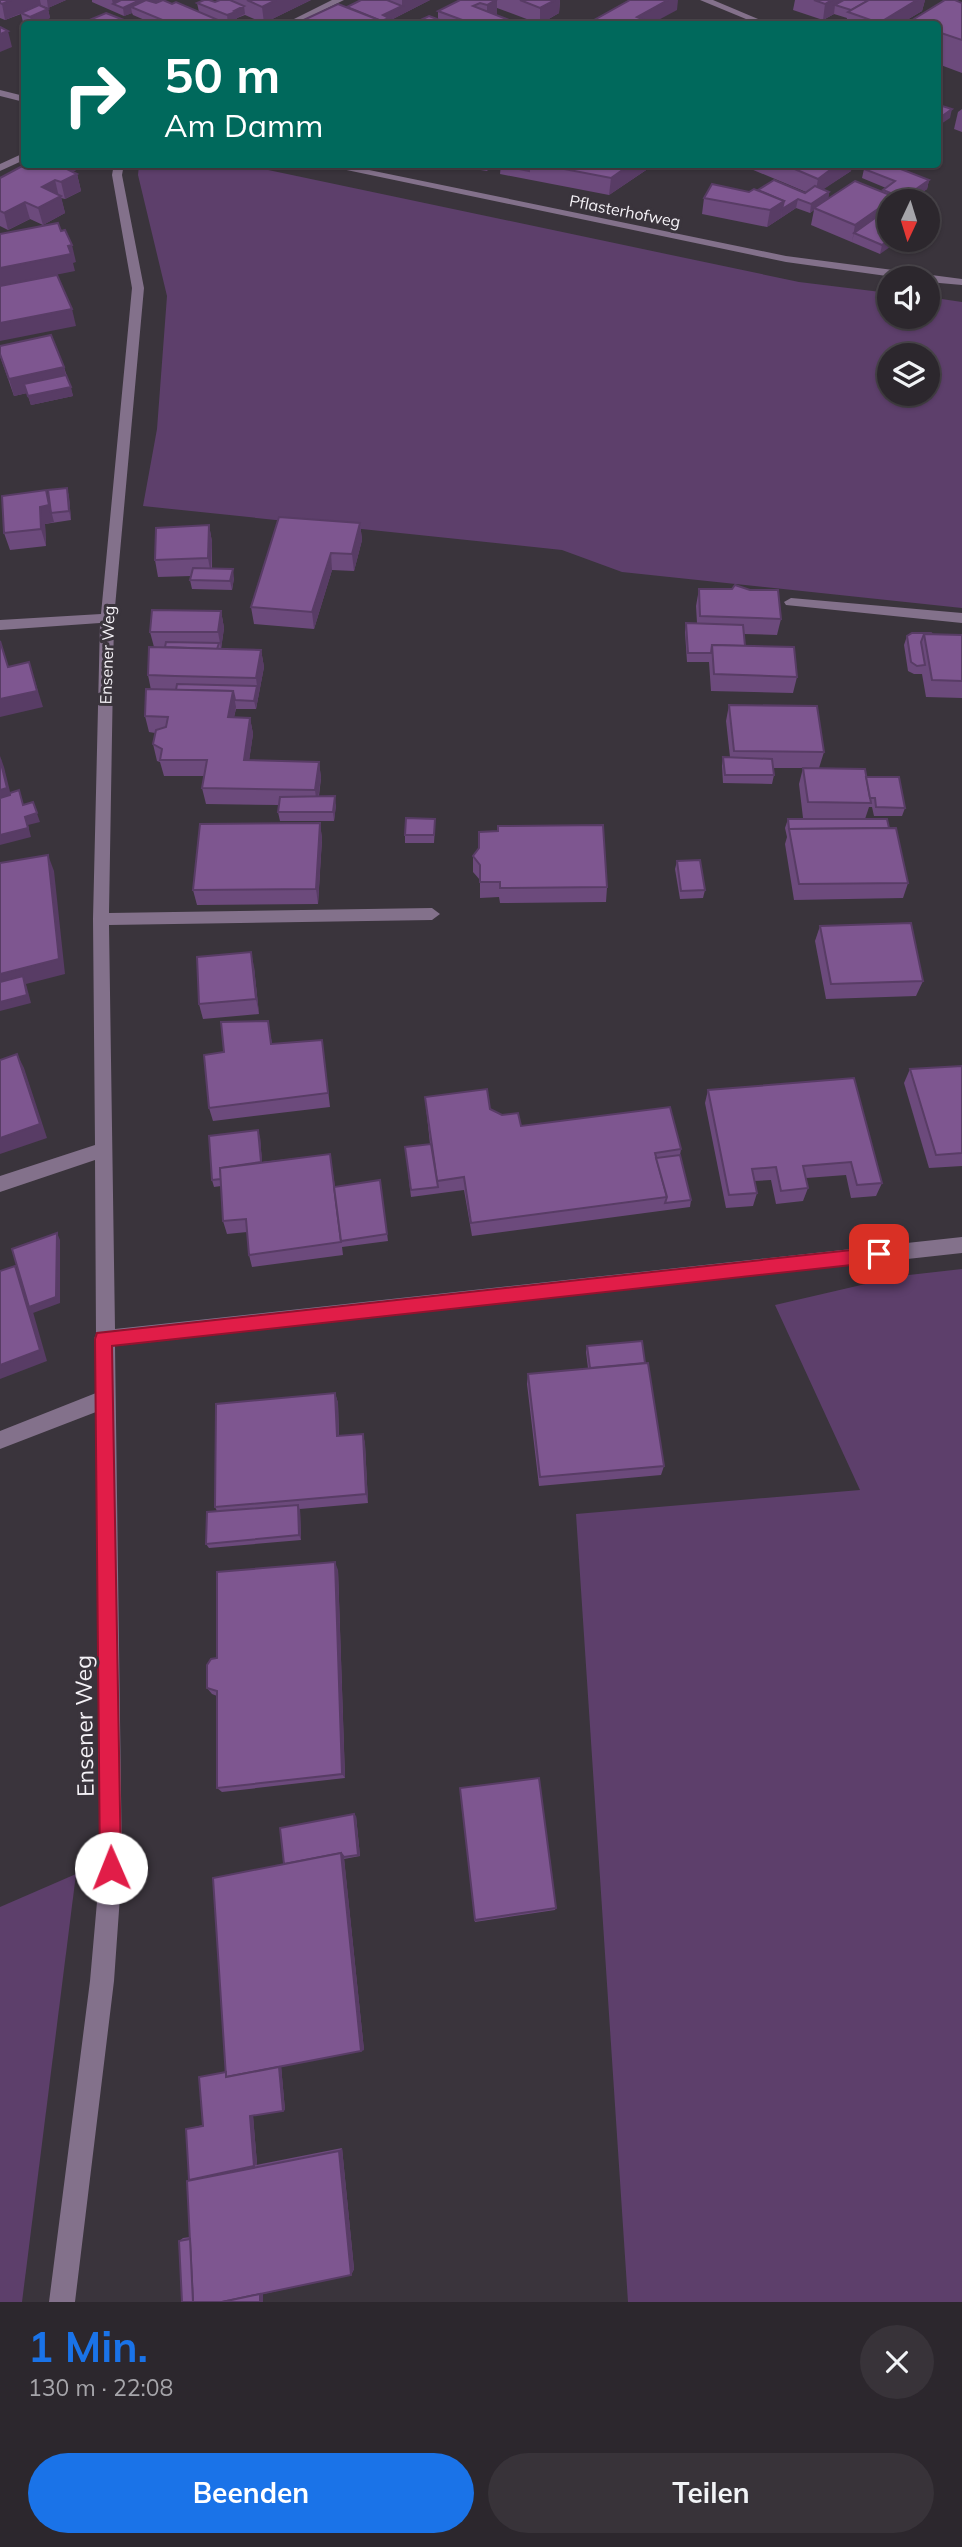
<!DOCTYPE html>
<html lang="de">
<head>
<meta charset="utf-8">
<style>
  body { margin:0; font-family:Mulish,sans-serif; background:#383339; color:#f1f3f6; height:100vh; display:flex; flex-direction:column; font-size:26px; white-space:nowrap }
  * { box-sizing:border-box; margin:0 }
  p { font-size:23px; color:#a6a5aa }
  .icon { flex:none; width:38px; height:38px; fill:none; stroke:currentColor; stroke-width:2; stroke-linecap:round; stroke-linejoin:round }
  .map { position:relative; height:2302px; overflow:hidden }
  .sheet { display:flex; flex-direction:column; background:#2c272d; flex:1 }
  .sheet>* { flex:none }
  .hud { position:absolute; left:21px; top:21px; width:920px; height:147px; border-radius:7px; box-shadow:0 2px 5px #0004,0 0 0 2px #484449; background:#00695c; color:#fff; overflow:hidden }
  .needle { width:46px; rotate:184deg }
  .controls { position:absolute; left:877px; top:189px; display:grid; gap:14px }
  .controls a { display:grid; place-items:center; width:63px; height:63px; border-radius:50%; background:#2c272d; box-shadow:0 2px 5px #0004,0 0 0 2px #484449; font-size:35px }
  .pin { position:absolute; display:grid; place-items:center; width:60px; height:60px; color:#fff; margin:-30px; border-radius:14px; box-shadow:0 4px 10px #0006 }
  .me { position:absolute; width:77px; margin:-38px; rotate:359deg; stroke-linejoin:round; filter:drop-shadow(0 0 5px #0008) }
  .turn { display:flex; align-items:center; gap:24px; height:147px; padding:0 28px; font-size:32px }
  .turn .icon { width:91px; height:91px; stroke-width:2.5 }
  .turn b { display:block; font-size:49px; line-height:60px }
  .round { display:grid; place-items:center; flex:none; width:74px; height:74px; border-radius:37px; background:#383339 }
  .headline { display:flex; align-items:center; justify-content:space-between; height:119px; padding:0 28px }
  h1 { font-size:42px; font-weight:700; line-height:52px; color:#1a73e8 }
  .action { display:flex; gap:14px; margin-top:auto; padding:14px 28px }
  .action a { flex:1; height:80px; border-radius:42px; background:#1a73e8; color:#fff; font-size:28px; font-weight:700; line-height:80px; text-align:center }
  .action a+a { background:#383339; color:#f1f3f6 }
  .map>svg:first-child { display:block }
  .green { fill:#5d3f6b; fill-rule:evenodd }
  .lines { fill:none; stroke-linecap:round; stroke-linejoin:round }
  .minor { fill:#83718b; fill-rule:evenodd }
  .wall { fill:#6c4a7c }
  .shaded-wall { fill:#583c65 }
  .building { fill:#7e5690; stroke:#583c65; stroke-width:2 }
  .route { fill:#e11d48; stroke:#92132f; stroke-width:2 }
  .labels { text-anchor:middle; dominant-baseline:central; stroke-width:6; stroke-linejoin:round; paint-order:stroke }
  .far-street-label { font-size:16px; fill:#f5f2f7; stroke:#3a343c }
  .near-street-label { font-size:23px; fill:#f5f2f7; stroke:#3a343c }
</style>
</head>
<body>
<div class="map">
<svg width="962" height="2302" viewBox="0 0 962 2302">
  <rect width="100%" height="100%" fill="#3a343c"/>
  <g class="green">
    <path d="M139 165H245L799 282 889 293V317H928V297L962 302V608L622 572 562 550 143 506 157 429 167 296 138 175ZM889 355H928V394H889Z"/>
    <polygon points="962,1269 962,2302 628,2302 576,1514 860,1490 775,1305 900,1276"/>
    <polygon points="76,1874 22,2302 0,2302 0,1907"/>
  </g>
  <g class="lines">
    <g class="minor">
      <polygon points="332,0 344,0 295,24 284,24"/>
      <polygon points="700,0 713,0 770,24 758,24"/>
      <polygon points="0,90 24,96 24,102 0,96"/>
      <polygon points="24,153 24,160 0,171 0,164"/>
      <polygon points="114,164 124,164 122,175 144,288 114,618 109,913 432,908 440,914 432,920 109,925 115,1329 962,1237 962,1253 115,1346 122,1868 114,1981 75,2302 49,2302 90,1981 100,1868 96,1412 0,1449 0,1431 96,1393 96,1345 94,1339 96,1334 95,1160 0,1192 0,1176 95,1145 93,919 100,623 0,630 0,620 101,614 132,288 112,175"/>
      <polygon points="318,164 340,164 786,256 962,279 962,285 928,282 928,278 901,278 786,262"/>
      <polygon points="791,598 962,613 962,623 786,605 784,602"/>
    </g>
  </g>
  <g class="wall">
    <polygon points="0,0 66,0 48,8 40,5 48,9 50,18 35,24 29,24 23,22 21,14 5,20 0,18"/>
    <polygon points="92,0 161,0 155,3 172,4 218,20 218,24 154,24 133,15 132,13 124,16 92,2"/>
    <polygon points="220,0 311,0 264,23 245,15 237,18 237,20 228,24 199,12 197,3 215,2"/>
    <polygon points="361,0 430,0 389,21 389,24 295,24 347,7"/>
    <polygon points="460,0 560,0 559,13 540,24 497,8 497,15 514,24 412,24 438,19 438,11"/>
    <polygon points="795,0 925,0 922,11 900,24 846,24 847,18 834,14 823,20 793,10"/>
    <polygon points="962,3 962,73 938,64 938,24 909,24 909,22"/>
    <polygon points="962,109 962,132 954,129 958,112"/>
    <polygon points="26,164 77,164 78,169 72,172 77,174 81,191 65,199 61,198 65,213 43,225 30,219 8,230 0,226 0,178"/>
    <polygon points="442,164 492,164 487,171"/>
    <polygon points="501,164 655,164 609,195 500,174"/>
    <polygon points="739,164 852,164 851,171 823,189 829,192 828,199 882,192 883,190 886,188 862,178 864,169 929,180 927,189 911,200 914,201 889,201 889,240 880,254 811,225 814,210 810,213 796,208 767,227 702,214 704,198 758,190 806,192"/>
    <polygon points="0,346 64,367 73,396 31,405 27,393 14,396 0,356"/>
    <polygon points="67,488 69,497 71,520 45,524 46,546 10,550 4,533 46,490 50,503"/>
    <polygon points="360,523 362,540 354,571 332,570 314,629 254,624 251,607"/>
    <polygon points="209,525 212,542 212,569 234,578 232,590 192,589 190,580 191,576 158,577 155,560"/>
    <polygon points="699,589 781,619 777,635 744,634 745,646 797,677 793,693 711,691 709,662 687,662 685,632 686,623 697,623 696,606"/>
    <polygon points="221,611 224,628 221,649 261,650 264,667 256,709 236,709 234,717 250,718 253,734 249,760 319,762 321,778 319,796 336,805 334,821 280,821 278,812 279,805 206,804 202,788 204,776 164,776 160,762 157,761 153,744 155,733 149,732 145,716 151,690 148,675 154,647 150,632"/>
    <polygon points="933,635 962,635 962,698 926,697 922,674 914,674 908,671 904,645 907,636"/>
    <polygon points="729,705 824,752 819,768 773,768 774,775 772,784 723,783 722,766 723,757 730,757 726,721"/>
    <polygon points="803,768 866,777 905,808 902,816 874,816 872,807 869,807 865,819 889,828 908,883 903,898 794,900 785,844 787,837 785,828 788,819 858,819 803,818 799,784"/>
    <polygon points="320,823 322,839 318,904 197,905 193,890"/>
    <polygon points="435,828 434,843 405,843 405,835"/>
    <polygon points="473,856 607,887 606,902 500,903 499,897 480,898 480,880 473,872"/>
    <polygon points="677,861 705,890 703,898 680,899 675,869"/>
    <polygon points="820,926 923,981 916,996 826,999 815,941"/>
    <polygon points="254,967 259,1014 203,1019 199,1004"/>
    <polygon points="268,1021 272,1044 324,1055 330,1107 213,1121 209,1108 224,1052"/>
    <polygon points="962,1066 962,1166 929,1168 904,1083 910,1069"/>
    <polygon points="854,1078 882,1183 876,1196 851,1198 846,1175 806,1178 808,1188 803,1201 776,1204 771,1180 754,1181 757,1193 753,1206 726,1208 705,1103 708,1090"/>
    <polygon points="425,1097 490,1109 521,1126 681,1149 680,1155 691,1200 690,1207 472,1236 464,1190 411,1197 405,1147 430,1144"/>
    <polygon points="260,1137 262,1162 330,1154 335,1187 380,1180 388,1241 342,1247 343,1255 252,1267 249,1255 247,1232 227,1234 223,1221 221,1186 214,1187 212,1180"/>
    <polygon points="587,1346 664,1466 661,1475 539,1486 527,1384 528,1374 588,1368 586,1352"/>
    <polygon points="335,1393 338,1403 339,1436 363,1434 365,1444 368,1503 300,1509 301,1540 209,1548 206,1544 217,1511 215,1507"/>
    <polygon points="338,1570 345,1778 222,1792 217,1788 217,1696 212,1694 207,1688 217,1658"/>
    <polygon points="460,1788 556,1908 555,1910 475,1922"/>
    <polygon points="356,1816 360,1856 344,1859 364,2050 281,2066 285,2110 253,2116 257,2164 256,2165 342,2148 354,2269 351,2275 263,2294 263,2302 179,2241 183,2238 190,2237 187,2181 190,2180 186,2129 203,2125 226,2072 284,1864"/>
  </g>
  <g class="shaded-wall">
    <polygon points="11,0 40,0 41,5 5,20 2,4"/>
    <polygon points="47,0 66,0 48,8"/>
    <polygon points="112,0 161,0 138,10 131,7 132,13 124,16 123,8 113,4"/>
    <polygon points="276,0 311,0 264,23 262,7"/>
    <polygon points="402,0 430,0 389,21 389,24 370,24 383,15 402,6"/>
    <polygon points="496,0 497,0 497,16 487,21 487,5"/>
    <polygon points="555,0 560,0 559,13 540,24 540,8"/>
    <polygon points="668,0 678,0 677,10 651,24 636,24 637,17"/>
    <polygon points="832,0 857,0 835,5 834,14 823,20 825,4"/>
    <polygon points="917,0 925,0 922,11 900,24 879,24 879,23"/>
    <polygon points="244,6 245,14 237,18 237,20 228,24 227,15 234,11"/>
    <polygon points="48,9 50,18 35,24 32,24 30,17"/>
    <polygon points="8,31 12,47 0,52 0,34"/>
    <polygon points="952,109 950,118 938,126 938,119"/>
    <polygon points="67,164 77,164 78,169 57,180 55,171"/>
    <polygon points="487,164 492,164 487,171"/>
    <polygon points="631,164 655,164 609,195 611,178"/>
    <polygon points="838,164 852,164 851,171 815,195 818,179"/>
    <polygon points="77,174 81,191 65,199 61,182"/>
    <polygon points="55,180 59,197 42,187"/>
    <polygon points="929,180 927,189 910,201 903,198"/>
    <polygon points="829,192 828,201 814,208 814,210 810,213 811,204"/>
    <polygon points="61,196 65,213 43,225 38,208"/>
    <polygon points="798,199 796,208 781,218 782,209"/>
    <polygon points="784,201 781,218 767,227 770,210"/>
    <polygon points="25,202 30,219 8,230 4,213"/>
    <polygon points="889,202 889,216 854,233 852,242 855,225"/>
    <polygon points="889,240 900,240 880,254 882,245"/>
    <polygon points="72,245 76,262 73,263 75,271 0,286 0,268"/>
    <polygon points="72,309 76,326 0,341 0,323"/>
    <polygon points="64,367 68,384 24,384 27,393 14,396 9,379"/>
    <polygon points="71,387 73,396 31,405 28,396"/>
    <polygon points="67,488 69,497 71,520 69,511"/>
    <polygon points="46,490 54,522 45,524 46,546 41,529 40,507"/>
    <polygon points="360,523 362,540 354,571 352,554"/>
    <polygon points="209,525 212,542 211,575 208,558"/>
    <polygon points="331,553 332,570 314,629 312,612"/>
    <polygon points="233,569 234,578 232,590 230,581"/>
    <polygon points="221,611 224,628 221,649 218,632"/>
    <polygon points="261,650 264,667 256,709 254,701 257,686 256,678"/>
    <polygon points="29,662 43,707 0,717 0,699"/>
    <polygon points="233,691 236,707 231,734 228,717"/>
    <polygon points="250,718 253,734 247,776 244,760"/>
    <polygon points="0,756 4,767 13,804 0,807"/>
    <polygon points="319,762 321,778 317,806 315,790"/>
    <polygon points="335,796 336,805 334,821 333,812"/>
    <polygon points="33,802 40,822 28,825 31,837 0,845 0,835 25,817"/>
    <polygon points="320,823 322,839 318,904 316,889"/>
    <polygon points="48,855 54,871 65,974 26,984 31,1003 0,1011 0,974"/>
    <polygon points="251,952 254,967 259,1014 256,999"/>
    <polygon points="17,1054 24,1068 47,1138 0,1154 0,1138"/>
    <polygon points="258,1130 260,1137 263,1175 261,1168"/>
    <polygon points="57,1233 60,1240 60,1303 33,1313 33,1312 47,1361 0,1379 0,1365 15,1266 23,1278"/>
    <polygon points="335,1393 338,1403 339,1446 337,1436"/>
    <polygon points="363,1434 365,1444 368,1503 366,1494"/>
    <polygon points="298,1505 300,1510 301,1540 299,1535"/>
    <polygon points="335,1562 338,1570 345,1778 342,1774"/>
    <polygon points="354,1814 356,1816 360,1856 358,1855"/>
    <polygon points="341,1853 344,1857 364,2050 361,2051"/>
    <polygon points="281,2065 285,2110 283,2111 279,2066"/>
    <polygon points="253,2115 257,2164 254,2166 250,2116"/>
    <polygon points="342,2148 354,2269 351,2275 339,2151"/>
    <polygon points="263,2288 263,2302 260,2302 260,2292"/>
  </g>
  <g class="building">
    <polygon points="0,0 11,0 2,4 0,3"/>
    <polygon points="121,0 140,0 123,8 113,4"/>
    <polygon points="146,0 156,3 163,0 172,4 176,2 218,20 209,24 172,24 131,7"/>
    <polygon points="204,0 209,0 215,2 220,0 230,0 244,6 234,11 236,12 227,15 197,3"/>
    <polygon points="247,0 276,0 262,7"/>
    <polygon points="361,0 387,0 402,6 383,15 389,18 379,22 379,20 347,7"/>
    <polygon points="460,0 496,0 487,5 480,3 473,6 514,22 509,24 473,24 438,11"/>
    <polygon points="520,0 555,0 540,8"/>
    <polygon points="630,0 668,0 637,17 650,22 645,24 587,24"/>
    <polygon points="814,0 832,0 825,4"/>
    <polygon points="844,0 869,0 851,10 835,5"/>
    <polygon points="869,0 917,0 879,23 848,12"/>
    <polygon points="945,0 955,0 962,3 962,40 938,32 938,24 917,24 909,22"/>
    <polygon points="338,4 379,20 370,24 295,24"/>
    <polygon points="39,5 48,9 30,17 21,13"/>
    <polygon points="106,13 134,24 80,24"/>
    <polygon points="429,16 450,24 412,24"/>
    <polygon points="0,27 8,31 0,34"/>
    <polygon points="938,105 939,105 952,109 938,119"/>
    <polygon points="26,164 57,164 77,174 61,182 55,180 42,187 61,196 38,208 25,202 4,213 0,211 0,178"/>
    <polygon points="501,164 529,164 529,171 500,165"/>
    <polygon points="538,164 631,164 611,178"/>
    <polygon points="783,164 838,164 818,179"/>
    <polygon points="871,164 888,164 929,180 903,198 883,190 895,181 864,169"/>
    <polygon points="774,180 805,193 815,186 829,192 811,204 798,199 782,209 784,201 758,190"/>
    <polygon points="855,181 895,197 855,225 814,208"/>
    <polygon points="712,184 749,192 754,189 784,201 770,210 704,198"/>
    <polygon points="905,198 914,201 899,201"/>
    <polygon points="889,208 889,240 882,245 854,233"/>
    <polygon points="58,223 61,231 65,230 72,245 68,246 71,254 0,268 0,234"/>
    <polygon points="57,275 72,309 0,323 0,286"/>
    <polygon points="51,335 64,367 9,379 0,354 0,346"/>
    <polygon points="66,375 71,387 28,396 24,384"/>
    <polygon points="67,488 69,511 51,513 48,490"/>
    <polygon points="46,490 49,505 40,507 41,529 4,533 2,496"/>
    <polygon points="279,517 360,523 352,554 331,553 312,612 251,607"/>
    <polygon points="209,525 208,558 155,560 156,528"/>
    <polygon points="193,568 233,569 230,581 190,580"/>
    <polygon points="735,585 750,590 778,590 781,619 700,616 699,589 732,589"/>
    <polygon points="152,610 221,611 218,632 150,632"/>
    <polygon points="686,623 743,625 745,646 712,645 711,653 688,653"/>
    <polygon points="912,633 931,633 933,635 924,634 921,642 925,665 917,666 911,662 907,636"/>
    <polygon points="924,634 962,635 962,681 932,680"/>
    <polygon points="0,641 8,667 29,662 37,691 0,699"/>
    <polygon points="166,642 219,643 217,649 165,647"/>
    <polygon points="712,645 794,647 797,677 714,674"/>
    <polygon points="149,647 261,650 256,678 175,676 148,675"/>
    <polygon points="177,684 257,686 254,701 235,700 233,691 176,690"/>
    <polygon points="146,689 233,691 228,717 250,718 244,760 319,762 315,790 202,788 207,760 160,760 162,749 153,744 156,730 166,727 168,717 145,716"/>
    <polygon points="729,705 817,706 824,752 734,751"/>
    <polygon points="723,757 772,759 774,775 725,775"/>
    <polygon points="0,759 7,788 0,790"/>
    <polygon points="803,768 865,769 871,803 808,802"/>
    <polygon points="866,777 899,777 905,808 876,807 875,798 870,798"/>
    <polygon points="19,790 23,805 33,802 37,813 25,817 28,828 0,835 0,798 10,795 10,793"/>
    <polygon points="335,796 333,812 278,812 280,797"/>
    <polygon points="406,818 435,819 434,835 405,835"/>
    <polygon points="788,819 887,819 889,828 789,829"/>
    <polygon points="320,823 316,889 193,890 200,824"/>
    <polygon points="603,825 607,887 500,888 500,882 480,882 480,865 473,856 479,848 479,832 498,831 498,826"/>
    <polygon points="896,828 908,883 799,884 789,829"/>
    <polygon points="48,855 59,959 0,974 0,863"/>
    <polygon points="700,860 705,890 681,891 677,861"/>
    <polygon points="911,923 923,981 831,984 820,926"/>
    <polygon points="251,952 256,999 199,1004 197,957"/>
    <polygon points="23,976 27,995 0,1002 0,982"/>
    <polygon points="268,1021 271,1044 322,1040 328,1093 209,1108 204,1055 224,1052 221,1022"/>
    <polygon points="17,1054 40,1124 0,1138 0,1060"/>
    <polygon points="962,1066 962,1153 936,1155 910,1069"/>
    <polygon points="854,1078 882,1183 857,1185 851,1162 803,1166 808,1188 781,1191 776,1167 752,1169 757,1193 729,1195 708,1090"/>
    <polygon points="487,1089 490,1109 502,1115 518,1113 521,1126 670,1107 681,1149 655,1153 667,1197 471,1223 464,1177 437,1181 425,1097"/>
    <polygon points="258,1130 261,1162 220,1168 221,1179 212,1180 209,1136"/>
    <polygon points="431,1144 438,1187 411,1190 405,1147"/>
    <polygon points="330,1154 341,1242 249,1255 246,1219 223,1221 220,1168"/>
    <polygon points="680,1155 691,1200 665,1203 667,1197 656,1158"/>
    <polygon points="380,1180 387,1234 341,1241 334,1187"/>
    <polygon points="57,1233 56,1297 29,1307 12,1249"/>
    <polygon points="15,1266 40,1350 0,1365 0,1271"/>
    <polygon points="642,1341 645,1363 590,1368 587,1346"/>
    <polygon points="648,1363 664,1466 540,1477 528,1374"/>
    <polygon points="335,1393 337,1436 363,1434 366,1494 215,1507 216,1404"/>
    <polygon points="298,1505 299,1535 206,1544 207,1512"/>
    <polygon points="335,1562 342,1774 217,1788 217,1691 207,1688 207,1665 211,1659 217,1658 217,1572"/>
    <polygon points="539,1778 556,1908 475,1920 460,1788"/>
    <polygon points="354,1814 358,1855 344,1857 341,1853 284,1864 280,1828"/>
    <polygon points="341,1853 361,2051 226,2077 213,1878"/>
    <polygon points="279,2067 283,2111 250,2116 254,2166 189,2180 186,2129 203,2126 199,2077 226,2072 226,2077"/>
    <polygon points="339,2151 351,2275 222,2302 193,2302 187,2181"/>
    <polygon points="190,2239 193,2302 182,2302 179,2241"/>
    <polygon points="260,2294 260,2302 222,2302"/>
  </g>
  <polygon class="route" points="879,1247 885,1249 887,1254 885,1260 879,1262 112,1346 121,1868 118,1875 111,1878 103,1875 100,1868 95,1339 97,1333"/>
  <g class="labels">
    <g class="far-street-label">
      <text transform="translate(625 211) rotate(11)">Pflasterhofweg</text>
      <text transform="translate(107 655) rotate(-88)">Ensener Weg</text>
    </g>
    <g class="near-street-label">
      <text transform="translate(84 1726) rotate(-91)">Ensener Weg</text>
    </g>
  </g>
</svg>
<div class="controls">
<a><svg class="needle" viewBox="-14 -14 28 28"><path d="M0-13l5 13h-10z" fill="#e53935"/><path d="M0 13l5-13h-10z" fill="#a6a5aa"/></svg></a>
<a><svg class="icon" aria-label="sound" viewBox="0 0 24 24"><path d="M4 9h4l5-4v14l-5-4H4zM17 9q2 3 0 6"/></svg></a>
<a><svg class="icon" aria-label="layers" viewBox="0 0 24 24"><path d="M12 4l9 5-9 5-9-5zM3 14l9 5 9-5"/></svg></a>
</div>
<div class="pin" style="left:879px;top:1254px;background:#d93025"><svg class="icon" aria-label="arrive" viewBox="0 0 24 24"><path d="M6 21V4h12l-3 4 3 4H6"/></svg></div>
<svg class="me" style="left:111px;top:1868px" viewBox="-20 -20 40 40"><circle r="19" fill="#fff"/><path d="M0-13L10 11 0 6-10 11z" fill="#e11d48"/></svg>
<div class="hud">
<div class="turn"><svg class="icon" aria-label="right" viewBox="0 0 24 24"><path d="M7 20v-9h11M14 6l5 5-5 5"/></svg><div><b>50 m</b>Am Damm</div></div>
</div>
</div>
<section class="sheet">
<div class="headline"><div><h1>1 Min.</h1><p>130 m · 22:08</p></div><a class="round"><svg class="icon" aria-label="close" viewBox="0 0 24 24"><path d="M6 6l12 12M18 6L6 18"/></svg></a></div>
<div class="action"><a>Beenden</a><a>Teilen</a></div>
</section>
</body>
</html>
